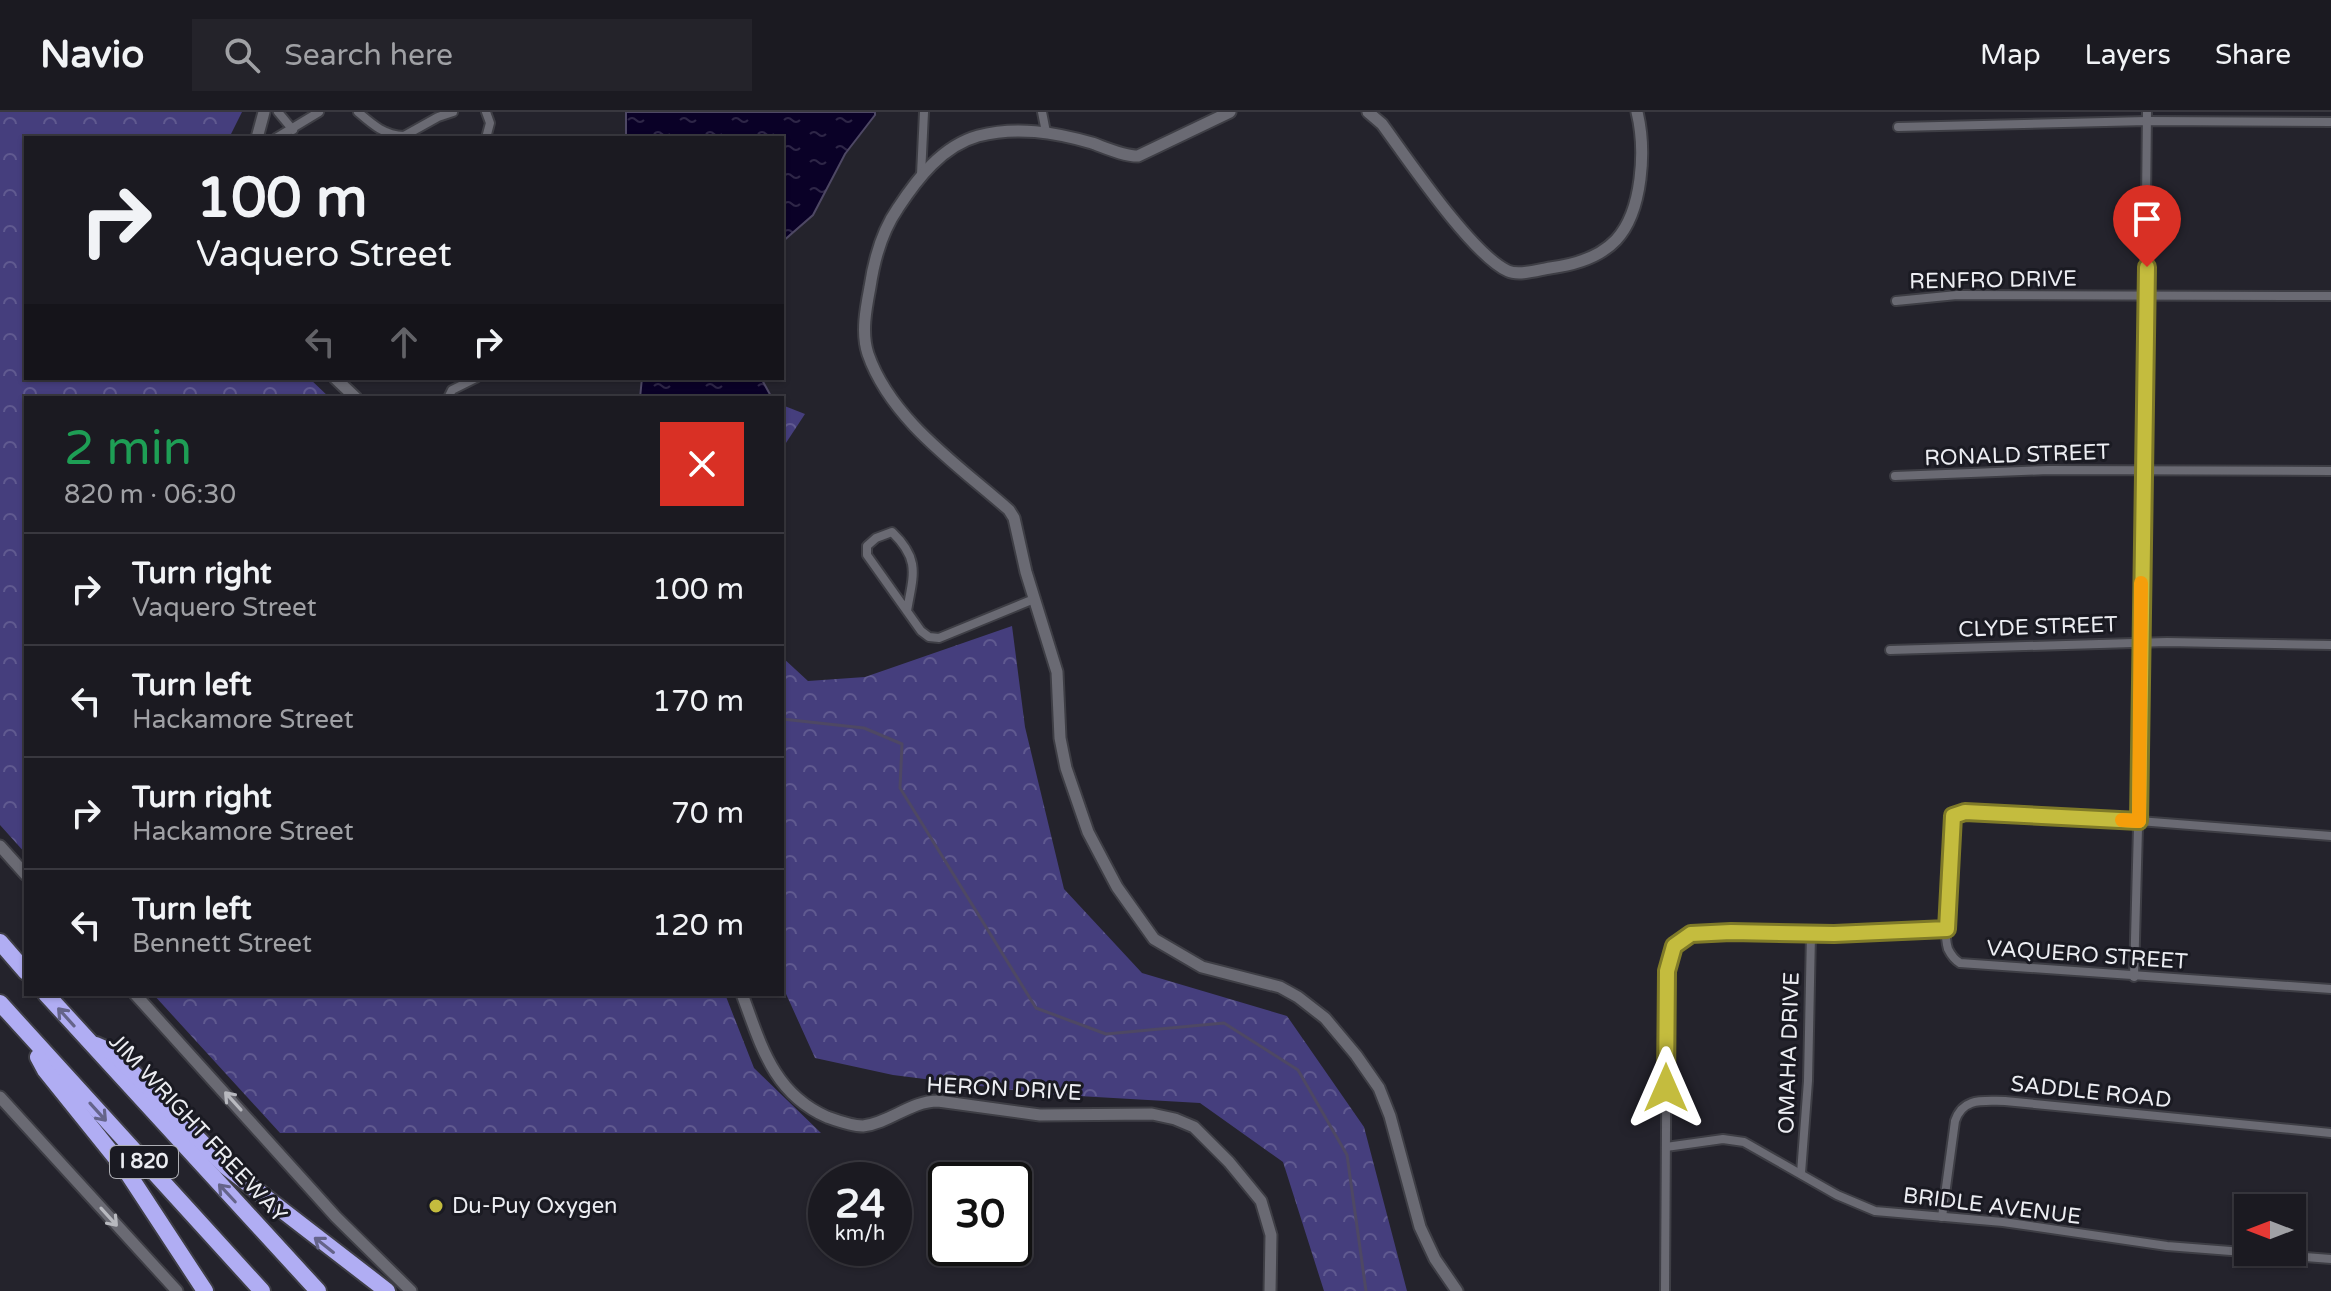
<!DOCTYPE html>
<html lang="en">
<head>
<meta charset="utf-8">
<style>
  body { margin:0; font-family:"Varela Round",sans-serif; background:#24232a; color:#f1f3f6; height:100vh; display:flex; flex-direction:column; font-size:30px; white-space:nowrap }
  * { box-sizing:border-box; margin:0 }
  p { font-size:26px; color:#a0a1a5 }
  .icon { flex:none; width:44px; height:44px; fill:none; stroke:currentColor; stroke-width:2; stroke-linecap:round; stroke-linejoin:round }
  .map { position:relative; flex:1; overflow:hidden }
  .panel { position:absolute; left:24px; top:284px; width:760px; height:600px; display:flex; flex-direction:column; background:#1b1a21; border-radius:0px; box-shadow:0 2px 6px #0004,0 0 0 2px #39383f }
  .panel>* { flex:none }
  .banner { position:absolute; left:24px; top:24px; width:760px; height:244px; border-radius:0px; box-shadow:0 2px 6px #0004,0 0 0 2px #39383f; background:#1b1a21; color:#f1f3f6; overflow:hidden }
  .needle { width:52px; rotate:270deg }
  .buttons { position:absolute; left:2234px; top:1082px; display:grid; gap:16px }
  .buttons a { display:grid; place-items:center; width:72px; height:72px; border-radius:0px; background:#1b1a21; box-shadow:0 2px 6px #0004,0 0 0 2px #39383f; font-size:40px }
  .speed { position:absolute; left:808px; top:1050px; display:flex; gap:16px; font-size:40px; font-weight:700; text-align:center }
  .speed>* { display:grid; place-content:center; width:104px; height:104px; border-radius:50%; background:#1b1a21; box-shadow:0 2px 6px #0004,0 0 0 2px #39383f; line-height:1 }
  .speed small { font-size:20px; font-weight:400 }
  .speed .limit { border:4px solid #111; border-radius:12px; background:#fff; color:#111 }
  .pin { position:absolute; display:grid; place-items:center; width:68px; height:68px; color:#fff; margin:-82px -34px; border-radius:50% 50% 50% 0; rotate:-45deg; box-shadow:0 0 8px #0007 }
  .pin .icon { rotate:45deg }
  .me { position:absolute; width:88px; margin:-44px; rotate:0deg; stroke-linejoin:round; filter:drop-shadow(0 0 6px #0008) }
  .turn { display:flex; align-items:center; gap:28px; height:168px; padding:0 40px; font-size:36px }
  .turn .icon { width:104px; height:104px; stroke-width:2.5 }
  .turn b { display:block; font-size:56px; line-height:68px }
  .lanes { display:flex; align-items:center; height:76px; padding:0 40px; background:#0003; justify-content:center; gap:40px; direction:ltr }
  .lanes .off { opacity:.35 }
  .round { display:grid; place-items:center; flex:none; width:84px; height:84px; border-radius:0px; background:#24232a }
  .summary { display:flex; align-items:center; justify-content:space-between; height:136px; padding:0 40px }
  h1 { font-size:48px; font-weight:600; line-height:60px; color:#1e9e55 }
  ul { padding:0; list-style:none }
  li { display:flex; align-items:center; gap:24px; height:112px; padding:0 40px; border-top:2px solid #39383f }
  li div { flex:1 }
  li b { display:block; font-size:30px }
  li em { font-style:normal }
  header { display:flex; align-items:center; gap:48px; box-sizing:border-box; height:112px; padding:0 40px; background:#1b1a21; border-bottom:2px solid #39383f }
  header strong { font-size:38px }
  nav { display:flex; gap:44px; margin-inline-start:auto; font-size:28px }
  .search { width:560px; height:72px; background:#24232a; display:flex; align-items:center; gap:20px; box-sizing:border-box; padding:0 28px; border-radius:0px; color:#a0a1a5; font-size:30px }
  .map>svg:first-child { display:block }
  .forest { fill:url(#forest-crowns) }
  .water { fill:url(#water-ripples); stroke:#4e4864; stroke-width:2 }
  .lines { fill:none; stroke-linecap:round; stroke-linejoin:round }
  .stream { stroke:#4e4864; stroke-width:3 }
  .minor-casing { stroke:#3e3e45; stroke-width:12 }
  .tertiary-casing { stroke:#3e3e45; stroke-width:15 }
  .motorway-casing { stroke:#3e3e45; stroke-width:20 }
  .minor { stroke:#6a6a73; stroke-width:8 }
  .tertiary { stroke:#6a6a73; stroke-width:11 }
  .motorway { stroke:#b0adf3; stroke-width:16 }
  .oneway { stroke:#65648a }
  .oneway2 { stroke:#b8b9bf }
  .route-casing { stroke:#7f7a28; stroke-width:20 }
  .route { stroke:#c4bc3e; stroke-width:14 }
  .slow { stroke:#f59e0b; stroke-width:14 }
  .poi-dot { fill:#c4bc3e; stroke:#1a1a22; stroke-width:3 }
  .labels { text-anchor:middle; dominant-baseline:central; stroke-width:6; stroke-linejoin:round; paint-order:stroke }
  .shield { fill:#1a1a22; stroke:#adaeb4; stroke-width:2 }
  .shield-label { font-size:20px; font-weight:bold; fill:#ecedf2 }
  .street-label { font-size:22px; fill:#ecedf2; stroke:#1a1a22 }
  .poi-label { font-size:22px; fill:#ecedf2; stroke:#1a1a22; text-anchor:start }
</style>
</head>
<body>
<header>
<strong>Navio</strong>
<div class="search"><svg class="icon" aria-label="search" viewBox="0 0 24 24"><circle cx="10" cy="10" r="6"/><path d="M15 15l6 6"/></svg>Search here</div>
<nav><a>Map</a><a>Layers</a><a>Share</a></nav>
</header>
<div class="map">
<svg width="2331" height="1179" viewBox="0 0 2331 1179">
  <defs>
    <pattern id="forest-crowns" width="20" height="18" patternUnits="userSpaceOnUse" patternTransform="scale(2)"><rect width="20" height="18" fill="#453e7d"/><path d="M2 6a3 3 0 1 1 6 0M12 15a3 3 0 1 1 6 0" fill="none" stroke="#605a90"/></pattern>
    <pattern id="water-ripples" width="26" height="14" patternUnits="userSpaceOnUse" patternTransform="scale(2)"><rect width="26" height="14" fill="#0a0127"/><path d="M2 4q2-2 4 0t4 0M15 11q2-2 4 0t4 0" fill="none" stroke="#2e2647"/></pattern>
  </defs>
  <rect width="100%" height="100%" fill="#24232c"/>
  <g class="forest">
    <polygon points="0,0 242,0 229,26 26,26 26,266 309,266 330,286 26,286 26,742 0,713"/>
    <polygon points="782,293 805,302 782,337"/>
    <polygon points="1012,514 1025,615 1064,777 1142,861 1287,904 1364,1015 1407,1179 1324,1179 1283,1050 1200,991 1044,982 893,963 815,946 782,873 782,545 808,569 865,565"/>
    <polygon points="153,882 725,882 754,956 821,1021 280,1021"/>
  </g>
  <g class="water">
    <polygon points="626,0 875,0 875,3 845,42 813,103 782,130 782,26 626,26"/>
    <polygon points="642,266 761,266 772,286 640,286"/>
  </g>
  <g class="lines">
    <polyline class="stream" points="782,607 864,616 902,632 900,676 1036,896 1106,922 1224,911 1298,958 1347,1043 1366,1179"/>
    <defs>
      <g id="minor">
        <polyline points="278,0 293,18"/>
        <path d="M358 0C373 13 384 23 404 24L438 5 453 0"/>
        <polyline points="1042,0 1046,20"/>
        <polyline points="1898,15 2147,9 2331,10"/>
        <polyline points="276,26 319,0"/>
        <polyline points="486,26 490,11 486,0"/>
        <polyline points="921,63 924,0"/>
        <polyline points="1896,189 1957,183 2331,184"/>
        <polyline points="448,286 452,278 476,266"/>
        <polyline points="1895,364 2048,358 2331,359"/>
        <path d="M907 499C913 463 921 448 892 420L876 426 867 434V443L921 519 929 525 939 526 1034 487"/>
        <polyline points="1890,538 2167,530 2331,533"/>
        <path d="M2331 724 2139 709 1958 702 1953 704C1950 731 1941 815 1948 837 1951 843 1955 848 1960 851L2331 877"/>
        <polyline points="2134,865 2140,641 2147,0"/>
        <polyline points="1666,1035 1723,1027 1744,1030 1837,1083 1875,1099 2003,1110 2167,1134 2331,1147"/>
        <polyline points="1801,1061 1808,969 1811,821"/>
        <path d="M1942 1105 1955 1009C1963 985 1983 989 2005 989L2331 1021"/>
        <polyline points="1665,1179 1667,859 1674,834 1691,822 1731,820 1834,822 1947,817"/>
      </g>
      <g id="tertiary">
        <path d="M1230 0 1138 44C1123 44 1106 36 1092 31 1054 20 1016 14 978 24 942 34 917 67 898 96 882 119 874 148 870 175 866 196 861 221 868 242 891 308 958 353 1009 398L1014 406 1026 460 1057 560 1060 626 1066 656 1088 720 1117 775 1154 827 1202 855 1280 875 1298 885 1325 906 1356 943 1379 976 1390 1004 1420 1115 1435 1147 1457 1179"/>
        <path d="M1368 0 1382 12C1407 46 1472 143 1508 159 1519 164 1538 158 1550 156 1573 153 1600 145 1616 128 1643 99 1646 37 1637 0"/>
        <polyline points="257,26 264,0"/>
        <polyline points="335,266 356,286"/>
        <polyline points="0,734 26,763"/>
        <polyline points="135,882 336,1105 411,1179"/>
        <path d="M742 882C761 933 773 981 827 1005 838 1009 851 1014 863 1014 890 1011 910 989 938 989L1040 1003 1152 1002 1175 1007 1194 1015 1229 1050 1261 1089 1271 1123 1270 1179"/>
        <polyline points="0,985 177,1179"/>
      </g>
      <g id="motorway">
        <polyline points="0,830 26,860"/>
        <polyline points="46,882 318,1179"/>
        <polyline points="0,891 262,1179"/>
        <polyline points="96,933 114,941 225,1054 387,1179"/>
        <polyline points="38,945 45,958 127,1060 205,1179"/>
      </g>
    </defs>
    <use href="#minor" class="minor-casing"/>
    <use href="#tertiary" class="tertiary-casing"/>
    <use href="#motorway" class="motorway-casing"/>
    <use href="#minor" class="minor"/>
    <use href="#tertiary" class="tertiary"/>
    <use href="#motorway" class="motorway"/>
  </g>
  <defs><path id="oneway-shaft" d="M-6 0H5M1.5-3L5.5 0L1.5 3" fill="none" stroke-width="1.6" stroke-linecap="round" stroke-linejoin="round" transform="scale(2)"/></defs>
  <g class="oneway">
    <use href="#oneway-shaft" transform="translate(66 905) rotate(-132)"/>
    <use href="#oneway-shaft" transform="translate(98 1000) rotate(48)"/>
    <use href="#oneway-shaft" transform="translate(227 1081) rotate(-133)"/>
    <use href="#oneway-shaft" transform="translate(324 1133) rotate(-142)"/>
  </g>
  <g class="oneway2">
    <use href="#oneway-shaft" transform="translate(233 989) rotate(-132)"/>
    <use href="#oneway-shaft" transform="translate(109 1105) rotate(48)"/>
  </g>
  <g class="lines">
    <defs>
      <polyline id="route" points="1666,976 1667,859 1674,834 1691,822 1731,820 1834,822 1947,817 1953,704 1965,700 2139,709 2147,155"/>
    </defs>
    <use href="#route" class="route-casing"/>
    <use href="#route" class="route"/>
    <polyline class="slow" points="2122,708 2139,709 2141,471"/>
  </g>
  <circle class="poi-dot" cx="436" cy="1094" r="8"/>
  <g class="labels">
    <rect class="shield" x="110" y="1034" width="68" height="32" rx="6"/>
    <g class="shield-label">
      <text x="144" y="1050">I 820</text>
    </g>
    <g class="street-label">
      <text transform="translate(1993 168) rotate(-1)">RENFRO DRIVE</text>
      <text transform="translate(2017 343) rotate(-2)">RONALD STREET</text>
      <text transform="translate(2038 515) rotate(-2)">CLYDE STREET</text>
      <text transform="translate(2087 843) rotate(4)">VAQUERO STREET</text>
      <text transform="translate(1789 941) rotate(-88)">OMAHA DRIVE</text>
      <text transform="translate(1004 977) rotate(3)">HERON DRIVE</text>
      <text transform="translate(2091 980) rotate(6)">SADDLE ROAD</text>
      <text transform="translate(198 1016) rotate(47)">JIM WRIGHT FREEWAY</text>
      <text transform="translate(1992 1094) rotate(7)">BRIDLE AVENUE</text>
    </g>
    <g class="poi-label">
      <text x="452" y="1094">Du-Puy Oxygen</text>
    </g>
  </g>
</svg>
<div class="buttons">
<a><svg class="needle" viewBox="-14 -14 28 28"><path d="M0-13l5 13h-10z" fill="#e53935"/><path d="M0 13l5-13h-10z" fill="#a0a1a5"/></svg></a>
</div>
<div class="speed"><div>24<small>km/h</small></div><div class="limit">30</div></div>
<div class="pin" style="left:2147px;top:155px;background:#d93025"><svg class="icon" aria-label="arrive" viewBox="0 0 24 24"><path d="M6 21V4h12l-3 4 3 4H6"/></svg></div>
<svg class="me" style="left:1666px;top:976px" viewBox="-20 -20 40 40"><path d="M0-17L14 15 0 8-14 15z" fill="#c4bc3e" stroke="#fff" stroke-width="4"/></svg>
<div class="banner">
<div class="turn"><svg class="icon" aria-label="right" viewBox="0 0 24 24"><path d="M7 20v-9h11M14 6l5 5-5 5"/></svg><div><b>100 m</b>Vaquero Street</div></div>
<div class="lanes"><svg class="icon off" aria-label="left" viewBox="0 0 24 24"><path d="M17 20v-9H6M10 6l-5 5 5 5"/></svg><svg class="icon off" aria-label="ahead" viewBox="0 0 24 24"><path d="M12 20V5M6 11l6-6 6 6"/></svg><svg class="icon" aria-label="right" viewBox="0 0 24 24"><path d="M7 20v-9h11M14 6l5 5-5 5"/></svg></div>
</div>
<section class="panel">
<div class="summary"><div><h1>2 min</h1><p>820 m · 06:30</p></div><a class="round" style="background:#d93025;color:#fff"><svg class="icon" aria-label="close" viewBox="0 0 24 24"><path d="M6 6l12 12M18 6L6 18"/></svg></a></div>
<ul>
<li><svg class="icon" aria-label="right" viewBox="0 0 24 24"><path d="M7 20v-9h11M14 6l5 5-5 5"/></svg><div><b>Turn right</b><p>Vaquero Street</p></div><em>100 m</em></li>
<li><svg class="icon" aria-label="left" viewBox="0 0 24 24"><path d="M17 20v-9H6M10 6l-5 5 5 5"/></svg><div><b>Turn left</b><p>Hackamore Street</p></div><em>170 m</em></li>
<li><svg class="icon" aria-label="right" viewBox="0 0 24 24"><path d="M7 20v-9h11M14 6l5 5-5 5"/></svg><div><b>Turn right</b><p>Hackamore Street</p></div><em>70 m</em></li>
<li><svg class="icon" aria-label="left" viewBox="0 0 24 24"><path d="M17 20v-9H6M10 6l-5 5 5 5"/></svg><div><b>Turn left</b><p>Bennett Street</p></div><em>120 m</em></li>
</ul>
</section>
</div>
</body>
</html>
